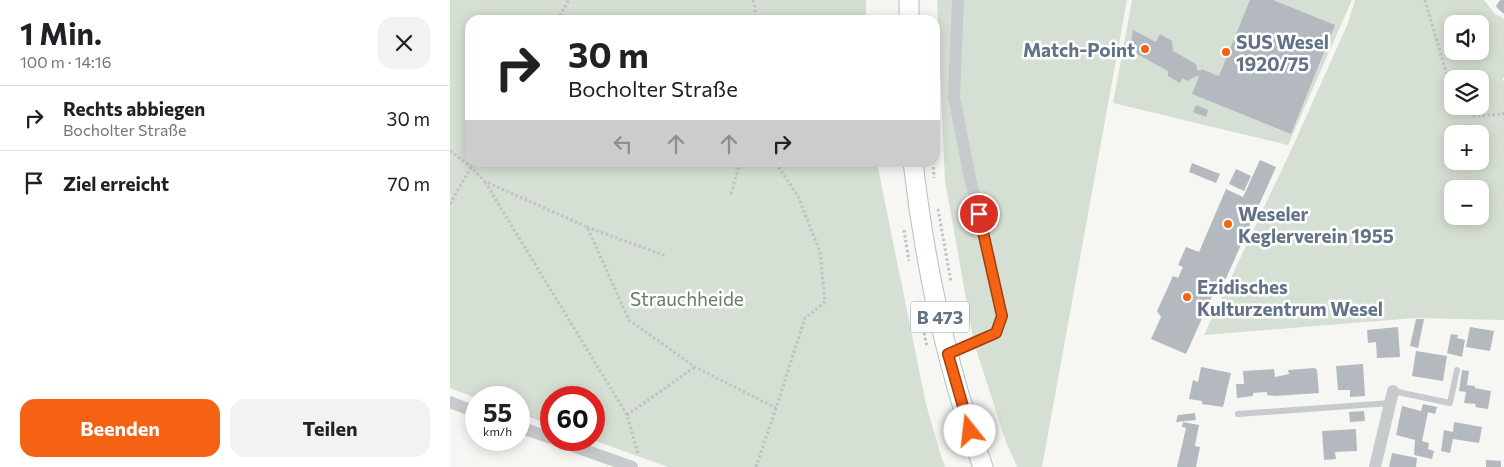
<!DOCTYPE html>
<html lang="de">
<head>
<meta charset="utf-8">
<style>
  body { margin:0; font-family:Commissioner,sans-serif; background:#f2f2f2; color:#202124; height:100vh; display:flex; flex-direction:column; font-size:19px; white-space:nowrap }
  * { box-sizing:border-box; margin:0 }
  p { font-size:16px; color:#757577 }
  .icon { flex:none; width:28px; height:28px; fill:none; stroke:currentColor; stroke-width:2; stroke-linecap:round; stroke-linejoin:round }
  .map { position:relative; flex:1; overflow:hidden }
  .details { display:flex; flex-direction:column; background:#fff; width:450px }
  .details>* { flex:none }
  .guide { position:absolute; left:15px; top:15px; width:475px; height:152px; border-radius:15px; box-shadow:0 2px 12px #0003; background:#fff; color:#202124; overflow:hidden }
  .controls { position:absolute; left:994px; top:15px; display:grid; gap:10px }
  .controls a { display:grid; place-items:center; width:45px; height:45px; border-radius:10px; background:#fff; box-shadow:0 2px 12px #0003; font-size:25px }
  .speed { position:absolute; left:15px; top:386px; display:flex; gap:10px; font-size:25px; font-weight:700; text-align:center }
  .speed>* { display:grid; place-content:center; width:65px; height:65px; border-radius:50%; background:#fff; box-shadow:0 2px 12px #0003; line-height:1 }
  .speed small { font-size:12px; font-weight:400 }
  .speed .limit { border:8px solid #d22; background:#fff; color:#111 }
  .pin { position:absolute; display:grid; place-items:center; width:42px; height:42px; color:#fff; margin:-21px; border:2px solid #fff; border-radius:50%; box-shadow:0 1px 5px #0007 }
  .me { position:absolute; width:55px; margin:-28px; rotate:344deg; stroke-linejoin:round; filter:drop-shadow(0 0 4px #0008) }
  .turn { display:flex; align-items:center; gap:18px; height:105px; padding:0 20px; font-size:22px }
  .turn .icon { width:65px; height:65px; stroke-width:2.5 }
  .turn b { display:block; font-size:35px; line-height:42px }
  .lanes { display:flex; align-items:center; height:48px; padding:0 20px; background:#0003; justify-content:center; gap:25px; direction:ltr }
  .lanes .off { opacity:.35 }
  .round { display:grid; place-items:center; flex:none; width:52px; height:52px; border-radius:15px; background:#f2f2f2 }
  .head { display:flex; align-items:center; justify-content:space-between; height:85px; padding:0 20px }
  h1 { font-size:30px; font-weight:700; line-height:38px }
  .button { display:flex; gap:10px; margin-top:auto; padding:10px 20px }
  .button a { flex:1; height:58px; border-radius:15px; background:#f56214; color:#fff; font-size:20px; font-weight:700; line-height:58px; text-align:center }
  .button a+a { background:#f2f2f2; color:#202124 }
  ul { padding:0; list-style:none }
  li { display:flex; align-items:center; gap:15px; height:65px; padding:0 20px; border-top:1px solid #e0e0e0 }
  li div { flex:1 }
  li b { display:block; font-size:19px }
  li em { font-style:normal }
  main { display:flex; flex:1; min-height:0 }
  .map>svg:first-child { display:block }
  .green { fill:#d6dfd3; fill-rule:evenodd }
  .building { fill:#b3b9bf }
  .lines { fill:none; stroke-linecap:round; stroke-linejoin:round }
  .primary-casing { stroke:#babdc1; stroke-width:21 }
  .path { stroke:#c0c2c4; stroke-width:3; stroke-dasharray:2.5 2.5; stroke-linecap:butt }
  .service { stroke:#c8cbce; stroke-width:6 }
  .minor { stroke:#c8cbce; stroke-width:12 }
  .primary { stroke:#fff; stroke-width:19 }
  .route-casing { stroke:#9f400d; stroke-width:12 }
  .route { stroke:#f56214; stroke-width:9 }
  .poi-dot { fill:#f56214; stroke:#fff; stroke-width:2 }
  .labels { text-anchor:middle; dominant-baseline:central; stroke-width:5; stroke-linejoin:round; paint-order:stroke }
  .shield { fill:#fff; stroke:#919cab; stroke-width:1 }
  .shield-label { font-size:18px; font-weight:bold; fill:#627287 }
  .poi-label { font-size:19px; font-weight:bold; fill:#627287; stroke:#fff; text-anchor:start }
  .park-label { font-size:19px; fill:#647d62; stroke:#fff }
</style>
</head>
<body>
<main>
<section class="details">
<div class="head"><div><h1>1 Min.</h1><p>100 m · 14:16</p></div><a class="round"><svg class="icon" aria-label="close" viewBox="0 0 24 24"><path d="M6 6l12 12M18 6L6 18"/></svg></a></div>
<ul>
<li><svg class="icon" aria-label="right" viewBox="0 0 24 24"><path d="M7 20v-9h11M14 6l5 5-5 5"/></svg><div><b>Rechts abbiegen</b><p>Bocholter Straße</p></div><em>30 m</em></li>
<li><svg class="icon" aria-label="arrive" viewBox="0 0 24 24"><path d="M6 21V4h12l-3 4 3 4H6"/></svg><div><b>Ziel erreicht</b></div><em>70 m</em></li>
</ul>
<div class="button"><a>Beenden</a><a>Teilen</a></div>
</section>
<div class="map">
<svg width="1054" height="467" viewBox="0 0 1054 467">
  <rect width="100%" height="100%" fill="#f6f7f2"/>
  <g class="green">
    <polygon points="0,0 416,0 416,20 20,20 20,162 427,163 476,404 491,456 495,467 218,467 143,440 144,398 101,398 101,425 69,413 69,398 26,398 0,388"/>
    <polygon points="487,0 677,0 592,467 567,467 556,442 524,343 495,181"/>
    <polygon points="682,0 902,0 838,145 663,103"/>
    <path d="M905 0H1034L1044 13 1054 19V77L1052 80 1054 81V320L964 318 754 335 843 146 898 23ZM1002 24H1030V51H1002ZM1002 79H1030V106H1002ZM1002 134H1030V161H1002ZM1002 189H1030V216H1002Z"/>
  </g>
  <g class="building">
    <polygon points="800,0 823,0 885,25 841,134 742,94 749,76 747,76 737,81 732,78 730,83 718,76 718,71 680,50 683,30 706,42 710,34 722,41 723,51 746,64 747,70 751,71 751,69 769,76"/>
    <polygon points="1050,0 1054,0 1054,14 1048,9 1046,6"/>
    <polygon points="746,105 758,110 756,117 743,112"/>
    <polygon points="810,160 826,167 773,285 768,283 736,354 701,339 711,317 707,311 723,276 728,278 733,267 728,265 736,247 749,252 776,189 793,197"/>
    <polygon points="742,163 770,174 766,183 739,172"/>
    <polygon points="786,169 801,176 794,191 779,184"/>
    <polygon points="966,319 974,319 968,348 960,346"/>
    <polygon points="948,327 950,357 927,358 926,342 918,343 917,330"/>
    <polygon points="1020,327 1044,331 1040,351 1016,347"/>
    <polygon points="1001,334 1008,335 1007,338 1015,340 1012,357 997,353"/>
    <polygon points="966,351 997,356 993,381 962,376"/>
    <polygon points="913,364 915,396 900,397 900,390 888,390 886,366"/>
    <polygon points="751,367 781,373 773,407 752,404 752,401 739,399 743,380 748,382"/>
    <polygon points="865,368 867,370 869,393 825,396 817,395 817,392 803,393 803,396 787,398 786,384 794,384 793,371 824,369 825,377 839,374 838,370"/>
    <polygon points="1012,370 1019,371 1017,385 1025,386 1025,388 1041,391 1038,409 1025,407 1026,404 1014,403 1016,392 1009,391"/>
    <polygon points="973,404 987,407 985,414 978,412 972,441 979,443 978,449 984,451 982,459 964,455 965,440 946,435 952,406 971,411"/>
    <polygon points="914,411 915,421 900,422 899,412"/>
    <polygon points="745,413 746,420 726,422 728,415"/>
    <polygon points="733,422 749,425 745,446 750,447 746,467 727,467 736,428 732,427"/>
    <polygon points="1004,422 1032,427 1029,443 1003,439 1000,453 991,451 994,430 1003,432"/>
    <polygon points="906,429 907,451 885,452 886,459 874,460 872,431"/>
    <polygon points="942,453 967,458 966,467 939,467"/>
    <polygon points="1036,460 1051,461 1051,467 1036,467"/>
  </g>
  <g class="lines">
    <defs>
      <g id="primary">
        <polyline points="459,20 459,0"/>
        <path d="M463 162C475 266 497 369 533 467"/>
      </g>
    </defs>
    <use href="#primary" class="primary-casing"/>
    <g class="path">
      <polyline points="303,0 305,7 305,20"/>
      <polyline points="975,0 1002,93"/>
      <polyline points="107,20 119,0"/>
      <polyline points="1012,106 1021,116 1053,114 1054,112"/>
      <polyline points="0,151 21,167 34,181 137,227 179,320 245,367 326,408 355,318 375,302 370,252 348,196 325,162"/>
      <polyline points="483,162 484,178"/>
      <polyline points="35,182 177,415 188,454"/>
      <polyline points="281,194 290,162"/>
      <polyline points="0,204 24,162"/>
      <polyline points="488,209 501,282"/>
      <polyline points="137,227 216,256"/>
      <polyline points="454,230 459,261"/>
      <polyline points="473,328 477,347"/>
      <polyline points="177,415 245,367"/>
      <polyline points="306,467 326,408"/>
    </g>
    <g class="service">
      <polyline points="943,391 1000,403 1007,370"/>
      <polyline points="788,414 940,403"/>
    </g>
    <g class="minor">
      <polyline points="498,354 546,333 552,316 520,178 504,97 508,0"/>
      <polyline points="0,402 26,412"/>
      <polyline points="69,427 101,438"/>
      <polyline points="106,440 182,467"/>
      <polyline points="925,467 943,391"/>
    </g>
    <use href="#primary" class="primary"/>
  </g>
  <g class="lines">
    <defs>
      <polyline id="route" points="520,431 498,354 546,333 552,316 529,214"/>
    </defs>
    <use href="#route" class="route-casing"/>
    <use href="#route" class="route"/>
  </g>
  <g class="poi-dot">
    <circle cx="695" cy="49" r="5"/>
    <circle cx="776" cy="52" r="5"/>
    <circle cx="778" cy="224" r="5"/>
    <circle cx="737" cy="297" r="5"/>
  </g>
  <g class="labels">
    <rect class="shield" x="461" y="301.5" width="58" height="31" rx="4"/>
    <g class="shield-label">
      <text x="490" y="317">B 473</text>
    </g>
    <g class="poi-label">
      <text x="786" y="41">SUS Wesel<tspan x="786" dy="22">1920/75</tspan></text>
      <text x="685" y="49" text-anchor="end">Match-Point</text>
      <text x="788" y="213">Weseler<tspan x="788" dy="22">Keglerverein 1955</tspan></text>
      <text x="747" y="286">Ezidisches<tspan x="747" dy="22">Kulturzentrum Wesel</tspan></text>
    </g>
    <g class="park-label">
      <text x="237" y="298">Strauchheide</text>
    </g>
  </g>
</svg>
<div class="controls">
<a><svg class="icon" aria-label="sound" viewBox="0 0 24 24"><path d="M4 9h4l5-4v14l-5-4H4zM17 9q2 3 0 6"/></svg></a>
<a><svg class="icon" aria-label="layers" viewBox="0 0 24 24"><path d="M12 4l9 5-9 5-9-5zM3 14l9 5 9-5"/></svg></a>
<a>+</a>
<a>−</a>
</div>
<div class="speed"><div>55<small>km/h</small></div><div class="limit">60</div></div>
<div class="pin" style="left:529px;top:214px;background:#d93025"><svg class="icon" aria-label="arrive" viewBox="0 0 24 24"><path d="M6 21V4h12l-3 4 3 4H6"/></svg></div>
<svg class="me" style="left:520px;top:431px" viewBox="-20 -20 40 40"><circle r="19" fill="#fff"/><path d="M0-13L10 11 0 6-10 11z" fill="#f56214"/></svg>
<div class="guide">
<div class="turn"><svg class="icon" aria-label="right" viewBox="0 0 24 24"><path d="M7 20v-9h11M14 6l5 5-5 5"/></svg><div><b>30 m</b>Bocholter Straße</div></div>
<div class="lanes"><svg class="icon off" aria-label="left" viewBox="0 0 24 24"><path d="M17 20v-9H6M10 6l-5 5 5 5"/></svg><svg class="icon off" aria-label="ahead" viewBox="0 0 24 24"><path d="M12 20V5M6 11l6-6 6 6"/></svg><svg class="icon off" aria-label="ahead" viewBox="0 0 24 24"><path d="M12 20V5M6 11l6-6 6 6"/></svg><svg class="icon" aria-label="right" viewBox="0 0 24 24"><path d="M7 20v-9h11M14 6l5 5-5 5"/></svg></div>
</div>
</div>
</main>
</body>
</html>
